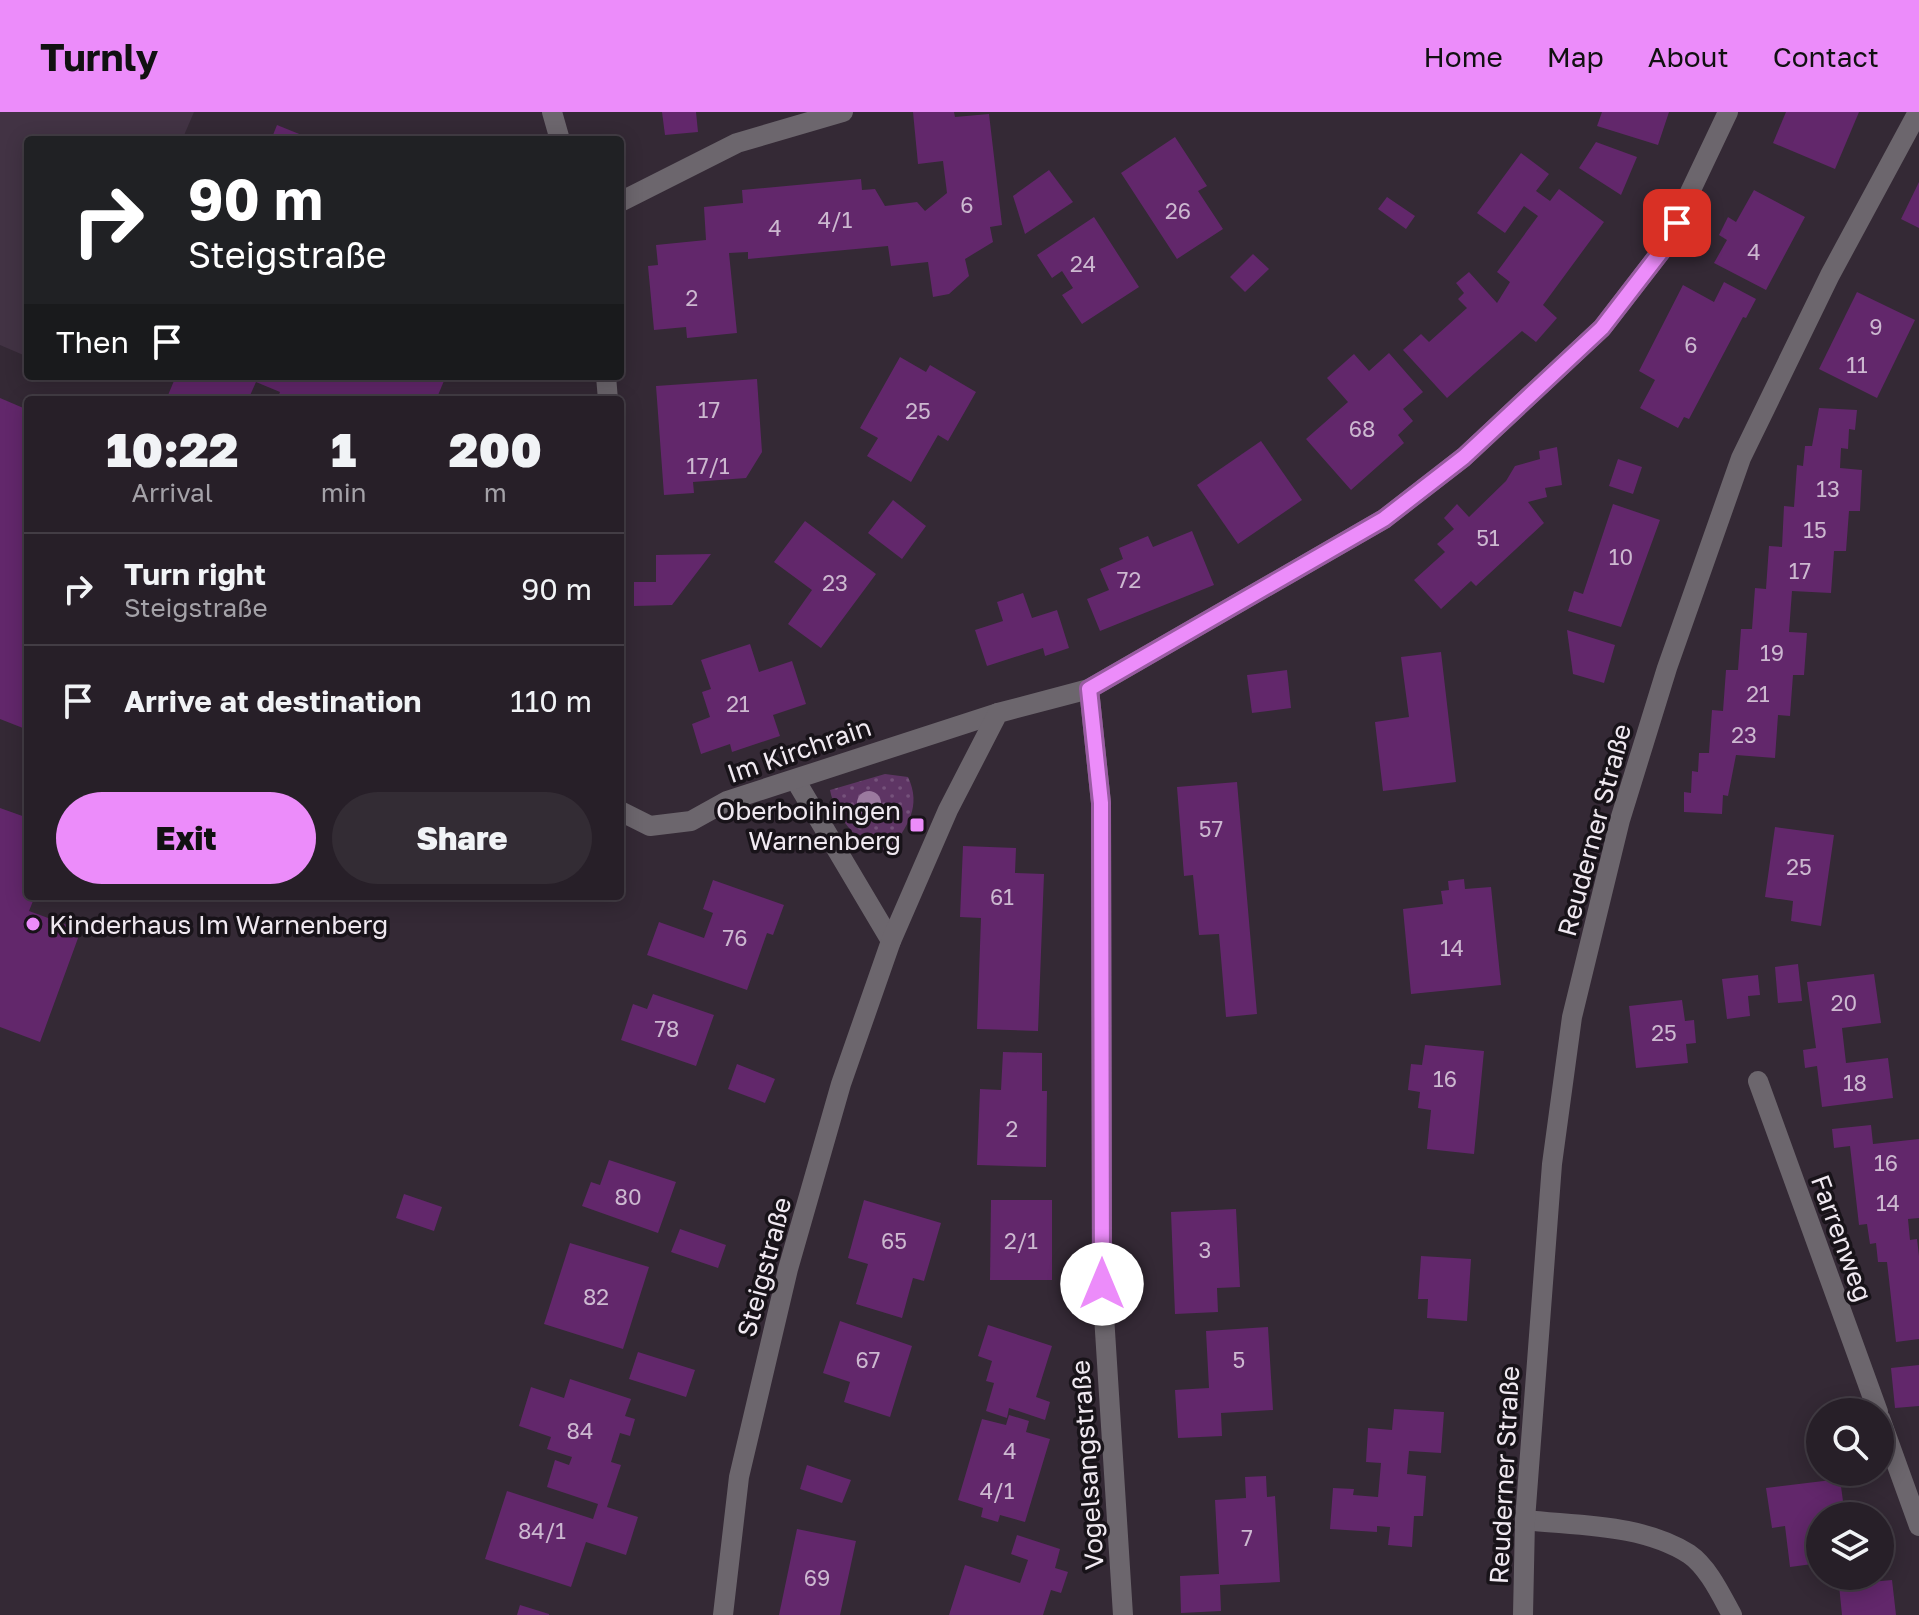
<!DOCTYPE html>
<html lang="en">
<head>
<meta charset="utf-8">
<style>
  body { margin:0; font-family:"Golos Text",sans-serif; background:#332c34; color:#f1f3f6; height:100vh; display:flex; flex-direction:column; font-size:30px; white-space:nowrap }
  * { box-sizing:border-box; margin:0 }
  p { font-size:26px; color:#a4a2a8 }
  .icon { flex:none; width:44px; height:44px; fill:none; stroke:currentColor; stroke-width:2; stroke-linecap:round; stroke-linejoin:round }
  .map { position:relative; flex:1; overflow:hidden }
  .drawer { position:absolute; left:24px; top:284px; width:600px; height:504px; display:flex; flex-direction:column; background:#271f28; border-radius:8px; box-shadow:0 4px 20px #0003,0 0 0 2px #433d45 }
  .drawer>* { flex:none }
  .hud { position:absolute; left:24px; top:24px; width:600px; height:244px; border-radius:8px; box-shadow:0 4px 20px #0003,0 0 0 2px #433d45; background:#202124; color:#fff; overflow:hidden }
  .controls { position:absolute; left:1806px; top:1286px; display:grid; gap:16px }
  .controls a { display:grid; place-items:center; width:88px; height:88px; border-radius:50%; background:#271f28; box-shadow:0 4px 20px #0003,0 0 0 2px #433d45; font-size:40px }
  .pin { position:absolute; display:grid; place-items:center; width:68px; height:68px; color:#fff; margin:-34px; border-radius:16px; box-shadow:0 4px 12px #0006 }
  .me { position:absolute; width:88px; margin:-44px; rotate:0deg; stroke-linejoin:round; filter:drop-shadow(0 0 6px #0008) }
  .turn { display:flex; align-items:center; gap:28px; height:168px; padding:0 32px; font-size:36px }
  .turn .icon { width:104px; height:104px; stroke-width:2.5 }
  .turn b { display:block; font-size:56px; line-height:68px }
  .then { display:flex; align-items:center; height:76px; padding:0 32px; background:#0003; gap:16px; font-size:30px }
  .eta { display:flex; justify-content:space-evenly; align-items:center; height:136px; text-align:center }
  .eta b { font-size:48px; font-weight:800; line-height:56px }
  .primary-button { display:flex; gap:16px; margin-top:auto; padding:16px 32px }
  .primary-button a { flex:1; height:92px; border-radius:48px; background:#ec8cfa; color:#111; font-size:32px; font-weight:800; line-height:92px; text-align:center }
  .primary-button a+a { background:#332c34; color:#f1f3f6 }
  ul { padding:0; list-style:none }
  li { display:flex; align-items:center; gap:24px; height:112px; padding:0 32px; border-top:2px solid #433d45 }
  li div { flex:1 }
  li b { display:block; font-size:30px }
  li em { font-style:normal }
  header { display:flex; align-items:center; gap:48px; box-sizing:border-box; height:112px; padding:0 40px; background:#ec8cfa; color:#111 }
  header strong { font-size:38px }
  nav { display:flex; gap:44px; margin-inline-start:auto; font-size:28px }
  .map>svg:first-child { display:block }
  .built { fill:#423344 }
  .grass { fill:url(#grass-dots) }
  .building { fill:#62276b }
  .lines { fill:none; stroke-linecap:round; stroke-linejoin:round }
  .minor { stroke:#6c666d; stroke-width:20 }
  .tree { fill:#9b7a9f }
  .route-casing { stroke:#995ba2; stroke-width:20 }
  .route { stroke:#ec8cfa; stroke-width:14 }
  .poi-dot { fill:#ec8cfa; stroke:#181319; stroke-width:3 }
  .labels { text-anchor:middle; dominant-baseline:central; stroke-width:7; stroke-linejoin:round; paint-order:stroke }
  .number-label { font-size:22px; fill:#ccb8d0 }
  .street-label { font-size:26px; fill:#f0e9f1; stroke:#181319 }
  .poi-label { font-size:26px; fill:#f0e9f1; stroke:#181319; text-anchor:end }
</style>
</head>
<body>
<header>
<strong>Turnly</strong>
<nav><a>Home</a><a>Map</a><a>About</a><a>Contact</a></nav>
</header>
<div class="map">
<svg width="1919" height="1503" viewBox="0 0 1919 1503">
  <defs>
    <pattern id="grass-dots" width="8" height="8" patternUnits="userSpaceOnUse" patternTransform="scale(2)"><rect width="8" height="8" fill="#5e3564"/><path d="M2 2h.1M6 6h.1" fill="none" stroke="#75527b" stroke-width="1.8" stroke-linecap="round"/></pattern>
  </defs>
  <rect width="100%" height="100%" fill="#342935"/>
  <polygon class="built" points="0,0 194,0 182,28 28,28 28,245 0,233"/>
  <path class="grass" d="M885 662 908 665C922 695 907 714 890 739 862 739 835 705 830 678Z"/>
  <g class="building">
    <polygon points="662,0 696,0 698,20 665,23"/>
    <polygon points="913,0 954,0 955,5 989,2 1002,113 990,115 993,130 965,147 969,164 949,182 933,185 928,150 891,154 888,134 748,147 748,140 729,141 737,221 687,226 686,215 654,218 648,154 658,153 656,133 706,128 704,95 743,91 742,78 861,67 862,78 875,77 885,94 917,90 925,99 947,81 943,49 918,52"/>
    <polygon points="1602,0 1669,0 1658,33 1597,14"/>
    <polygon points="1786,0 1859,0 1835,57 1773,31"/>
    <polygon points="277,13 314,28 271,28"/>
    <polygon points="1175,25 1207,74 1198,79 1223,117 1177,147 1121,61"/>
    <polygon points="1596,30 1637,45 1621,83 1579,56"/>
    <polygon points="1521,41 1549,62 1536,79 1550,89 1559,77 1604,110 1543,193 1557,206 1536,230 1522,219 1447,286 1403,238 1421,222 1429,230 1467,196 1458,187 1464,181 1456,171 1469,160 1497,191 1510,170 1497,160 1538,104 1524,94 1505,121 1477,101"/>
    <polygon points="1049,58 1073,90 1025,122 1013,84"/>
    <polygon points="1919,70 1919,116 1901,107"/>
    <polygon points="1754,78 1805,105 1766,178 1714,151 1727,128 1719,123 1728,105 1736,110"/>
    <polygon points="1387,85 1415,104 1406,117 1378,97"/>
    <polygon points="1094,105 1139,175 1082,212 1062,183 1073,176 1062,159 1052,166 1037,143"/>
    <polygon points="1253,142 1269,157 1245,180 1230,165"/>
    <polygon points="1724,170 1756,187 1746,206 1743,205 1689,307 1684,305 1678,316 1640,296 1655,268 1639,259 1683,173 1714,190"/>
    <polygon points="1857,180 1915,208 1877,286 1819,257"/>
    <polygon points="1389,241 1423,280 1403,297 1413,309 1398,323 1404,331 1351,378 1306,327 1348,290 1327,266 1354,242 1369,259"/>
    <polygon points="900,245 926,260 930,253 976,280 948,329 938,323 911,370 867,344 878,326 860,316"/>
    <polygon points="176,264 446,264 436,288 277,288 280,280 256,270 248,288 166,288"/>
    <polygon points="757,267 762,340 746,366 693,370 694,381 664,383 656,274"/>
    <polygon points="0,286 28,298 28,618 0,607"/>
    <polygon points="1819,296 1857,298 1855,318 1849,317 1848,337 1841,336 1840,356 1862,358 1860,399 1849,399 1846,439 1834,439 1831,481 1792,479 1789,520 1807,521 1804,563 1793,563 1790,604 1778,603 1775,646 1736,643 1728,684 1723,683 1722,702 1684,700 1684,680 1691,681 1692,659 1698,660 1699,641 1709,641 1712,598 1723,599 1726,558 1738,558 1741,517 1752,517 1755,476 1766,477 1769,434 1782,435 1784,394 1794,395 1797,353 1803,354 1805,334 1812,334"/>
    <polygon points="1261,329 1302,388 1238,432 1197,373"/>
    <polygon points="1557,335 1562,373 1545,376 1547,385 1528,390 1544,411 1476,474 1471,469 1441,497 1414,468 1445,440 1437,432 1454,417 1444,406 1457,392 1469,405 1506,369 1515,354 1540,347 1539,339"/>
    <polygon points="1618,347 1642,355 1633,382 1609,374"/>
    <polygon points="893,388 926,414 902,447 868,421"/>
    <polygon points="1613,392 1660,408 1621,515 1568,499 1574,479 1583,482"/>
    <polygon points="805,409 876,462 821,536 788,512 812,478 774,450"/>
    <polygon points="1192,419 1214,473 1100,519 1087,487 1109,478 1100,457 1123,447 1119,436 1148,424 1153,435"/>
    <polygon points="711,442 672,493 634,494 634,470 656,470 656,443"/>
    <polygon points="1023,481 1032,506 1057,498 1069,536 1045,544 1043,536 987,554 975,518 1003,509 997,490"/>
    <polygon points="1567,518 1615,533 1604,571 1573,562"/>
    <polygon points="750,532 759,560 792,549 806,592 773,603 780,624 732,640 730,632 701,642 692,612 710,605 702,580 711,577 701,548"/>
    <polygon points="1441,540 1456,670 1383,679 1375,610 1409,605 1401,545"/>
    <polygon points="1287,558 1291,596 1252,601 1247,563"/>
    <polygon points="1237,670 1257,902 1226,905 1219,822 1199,823 1193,763 1184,764 1177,675"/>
    <polygon points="0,696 28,706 28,784 35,784 29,799 81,818 40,930 0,915"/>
    <polygon points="1775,715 1834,723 1821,814 1791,809 1793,789 1765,785"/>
    <polygon points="963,734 1016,736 1015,761 1044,762 1038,919 977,917 981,806 960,805"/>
    <polygon points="1464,767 1465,777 1491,775 1501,873 1411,882 1403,797 1443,792 1441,779 1449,778 1448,769"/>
    <polygon points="713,768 784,793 773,823 767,821 747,878 647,843 659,810 704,826 713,801 703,797"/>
    <polygon points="1798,852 1802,889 1778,891 1775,855"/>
    <polygon points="1874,862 1881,911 1842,916 1846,951 1888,946 1893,986 1822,995 1817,954 1805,956 1803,938 1816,936 1807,870"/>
    <polygon points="1758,863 1760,883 1748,884 1750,904 1727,907 1722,867"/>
    <polygon points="653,882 714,903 696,954 621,928 633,892 647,897"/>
    <polygon points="1682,888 1685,909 1694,908 1696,931 1686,932 1688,951 1636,956 1629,894"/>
    <polygon points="1425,933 1484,939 1474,1042 1427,1037 1431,998 1418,996 1420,980 1408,978 1411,952 1422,953"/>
    <polygon points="1003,940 1042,941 1042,979 1047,979 1046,1055 977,1053 980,977 1001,978"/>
    <polygon points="737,952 775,967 765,991 728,977"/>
    <polygon points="1871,1013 1873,1032 1919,1027 1919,1106 1908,1107 1910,1128 1917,1127 1919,1144 1919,1227 1896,1230 1887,1150 1878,1150 1876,1131 1870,1132 1867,1112 1859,1113 1850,1034 1834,1036 1832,1017"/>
    <polygon points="609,1048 676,1070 658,1121 582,1094 591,1070 600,1073"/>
    <polygon points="404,1082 442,1095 434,1119 396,1106"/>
    <polygon points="864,1088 941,1111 924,1169 913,1166 902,1206 856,1192 868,1152 848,1146"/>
    <polygon points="991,1088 1052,1088 1052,1168 990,1168"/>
    <polygon points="1236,1097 1240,1175 1217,1176 1218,1200 1175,1202 1171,1100"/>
    <polygon points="680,1117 726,1133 718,1156 671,1140"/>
    <polygon points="570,1131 649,1155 623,1237 544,1212"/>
    <polygon points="1421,1144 1471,1147 1467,1209 1427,1206 1428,1187 1418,1187"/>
    <polygon points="840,1209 912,1234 890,1305 844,1290 850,1270 823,1261"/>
    <polygon points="988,1213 1052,1234 1036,1285 1050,1290 1045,1308 1009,1296 1007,1306 986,1299 994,1271 986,1269 992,1249 978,1244"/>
    <polygon points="1268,1215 1273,1298 1221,1301 1222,1324 1178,1326 1175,1278 1209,1276 1206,1219"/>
    <polygon points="638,1240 695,1258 686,1285 629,1267"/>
    <polygon points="1919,1253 1919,1294 1895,1296 1891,1256"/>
    <polygon points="570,1267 631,1287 625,1304 635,1307 630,1324 620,1321 611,1350 621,1353 607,1395 638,1405 626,1443 586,1430 571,1475 485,1447 507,1379 593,1407 598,1392 547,1375 555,1348 569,1353 572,1345 547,1337 551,1325 519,1314 531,1275 564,1286"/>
    <polygon points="1394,1297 1444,1300 1441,1341 1409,1339 1407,1362 1426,1364 1423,1404 1414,1404 1412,1435 1388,1433 1390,1415 1377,1414 1377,1420 1330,1417 1333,1376 1354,1377 1353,1383 1378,1385 1381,1351 1366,1350 1368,1316 1392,1318"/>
    <polygon points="1009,1303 1029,1309 1026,1320 1050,1327 1025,1410 1000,1403 998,1410 981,1405 983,1396 958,1388 982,1307 1006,1313"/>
    <polygon points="807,1353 851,1368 842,1391 800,1377"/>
    <polygon points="1266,1364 1267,1385 1275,1384 1280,1470 1220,1473 1221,1499 1181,1501 1180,1464 1219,1462 1215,1388 1246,1386 1245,1365"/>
    <polygon points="1840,1367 1845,1404 1820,1404 1820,1451 1790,1455 1785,1414 1772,1416 1766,1376"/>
    <polygon points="797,1417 856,1429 840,1503 779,1503"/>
    <polygon points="1017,1423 1060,1437 1055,1456 1068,1460 1061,1481 1051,1478 1043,1503 949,1503 965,1453 1020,1471 1028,1448 1011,1442"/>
    <polygon points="1892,1468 1896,1503 1842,1503 1839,1473"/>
    <polygon points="520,1493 549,1502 549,1503 517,1503"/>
  </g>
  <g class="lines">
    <g class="minor">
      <polyline points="552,0 560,28"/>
      <polyline points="620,90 737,31 843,0"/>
      <polyline points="606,264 608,288"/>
      <polyline points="1089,577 1101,691 1102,1172 1123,1503"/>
      <polyline points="796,669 891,829"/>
      <polyline points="620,699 650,714 691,709 727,689 998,601"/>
      <polyline points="1758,969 1878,1300"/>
      <polyline points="1880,1306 1919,1414"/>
      <path d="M1525 1408C1579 1414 1642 1412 1689 1442 1708 1455 1721 1483 1732 1503"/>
      <polyline points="723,1503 739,1365 788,1157 841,972 891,829 948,698 998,601 1089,577 1384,407 1464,345 1602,216 1663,137 1728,0"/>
      <polyline points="1523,1503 1525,1408 1552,1052 1572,905 1620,708 1667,556 1741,346 1830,163 1918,0"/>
    </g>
  </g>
  <circle class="tree" cx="869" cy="691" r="12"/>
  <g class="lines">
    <defs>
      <polyline id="route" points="1102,1172 1101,691 1089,577 1384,407 1464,345 1602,216 1663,137 1677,111"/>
    </defs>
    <use href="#route" class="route-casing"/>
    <use href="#route" class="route"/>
  </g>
  <g class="poi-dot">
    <rect x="909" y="705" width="16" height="16" rx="4"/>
    <circle cx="33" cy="812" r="8"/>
  </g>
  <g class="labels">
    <g class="number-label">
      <text x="967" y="92">6</text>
      <text x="1178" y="98">26</text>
      <text x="835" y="107">4/1</text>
      <text x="775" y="115">4</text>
      <text x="1754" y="139">4</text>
      <text x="1083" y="151">24</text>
      <text x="692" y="185">2</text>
      <text x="1876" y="214">9</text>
      <text x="1691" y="232">6</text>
      <text x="1857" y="252">11</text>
      <text x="709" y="297">17</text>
      <text x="918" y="298">25</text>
      <text x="1362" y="316">68</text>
      <text x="708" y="353">17/1</text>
      <text x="1828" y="376">13</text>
      <text x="1815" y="417">15</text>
      <text x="1488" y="425">51</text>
      <text x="1621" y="444">10</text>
      <text x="1800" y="458">17</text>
      <text x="1129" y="467">72</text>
      <text x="835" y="470">23</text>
      <text x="1772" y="540">19</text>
      <text x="1758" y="581">21</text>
      <text x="738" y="591">21</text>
      <text x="1744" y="622">23</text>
      <text x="1211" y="716">57</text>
      <text x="1799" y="754">25</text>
      <text x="1002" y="784">61</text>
      <text x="735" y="825">76</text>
      <text x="1452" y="835">14</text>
      <text x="1844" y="890">20</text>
      <text x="667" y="916">78</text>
      <text x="1664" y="920">25</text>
      <text x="1445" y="966">16</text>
      <text x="1855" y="970">18</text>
      <text x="1012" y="1016">2</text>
      <text x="1886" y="1050">16</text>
      <text x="628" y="1084">80</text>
      <text x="1888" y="1090">14</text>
      <text x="894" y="1128">65</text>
      <text x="1021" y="1128">2/1</text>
      <text x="1205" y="1137">3</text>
      <text x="596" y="1184">82</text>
      <text x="868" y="1247">67</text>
      <text x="1239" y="1247">5</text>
      <text x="580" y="1318">84</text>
      <text x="1010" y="1338">4</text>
      <text x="997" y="1378">4/1</text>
      <text x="542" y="1418">84/1</text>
      <text x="1247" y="1425">7</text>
      <text x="817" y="1465">69</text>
    </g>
    <g class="street-label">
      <text transform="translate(799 638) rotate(-19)">Im Kirchrain</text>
      <text transform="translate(1594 718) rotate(-75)">Reuderner Straße</text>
      <text transform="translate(1842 1126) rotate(70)">Farrenweg</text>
      <text transform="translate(764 1155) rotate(-75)">Steigstraße</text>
      <text transform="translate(1087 1353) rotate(-94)">Vogelsangstraße</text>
      <text transform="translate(1504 1363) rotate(-87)">Reuderner Straße</text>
    </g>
    <g class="poi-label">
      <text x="901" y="698">Oberboihingen<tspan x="901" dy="30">Warnenberg</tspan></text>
      <text x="49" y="812" text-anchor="start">Kinderhaus Im Warnenberg</text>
    </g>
  </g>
</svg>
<div class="controls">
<a><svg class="icon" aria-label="search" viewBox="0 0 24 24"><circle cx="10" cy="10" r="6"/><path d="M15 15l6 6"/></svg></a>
<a><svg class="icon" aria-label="layers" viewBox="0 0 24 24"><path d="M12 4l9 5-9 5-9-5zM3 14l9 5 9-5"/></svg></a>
</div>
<div class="pin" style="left:1677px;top:111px;background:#d93025"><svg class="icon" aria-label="arrive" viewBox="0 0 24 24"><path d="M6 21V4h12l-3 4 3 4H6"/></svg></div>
<svg class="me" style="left:1102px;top:1172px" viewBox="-20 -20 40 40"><circle r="19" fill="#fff"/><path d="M0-13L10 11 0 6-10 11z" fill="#ec8cfa"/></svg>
<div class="hud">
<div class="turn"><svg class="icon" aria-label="right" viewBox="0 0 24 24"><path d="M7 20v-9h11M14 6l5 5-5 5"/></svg><div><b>90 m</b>Steigstraße</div></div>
<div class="then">Then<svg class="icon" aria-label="arrive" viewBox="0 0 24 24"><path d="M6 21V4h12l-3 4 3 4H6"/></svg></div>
</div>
<section class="drawer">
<div class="eta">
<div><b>10:22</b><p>Arrival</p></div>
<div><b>1</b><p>min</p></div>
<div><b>200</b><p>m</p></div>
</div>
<ul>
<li><svg class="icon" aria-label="right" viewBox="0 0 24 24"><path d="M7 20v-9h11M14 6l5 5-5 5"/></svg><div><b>Turn right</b><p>Steigstraße</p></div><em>90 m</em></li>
<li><svg class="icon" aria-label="arrive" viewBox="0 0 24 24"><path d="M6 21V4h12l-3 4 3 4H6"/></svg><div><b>Arrive at destination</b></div><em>110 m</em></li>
</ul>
<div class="primary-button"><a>Exit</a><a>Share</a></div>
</section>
</div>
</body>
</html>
